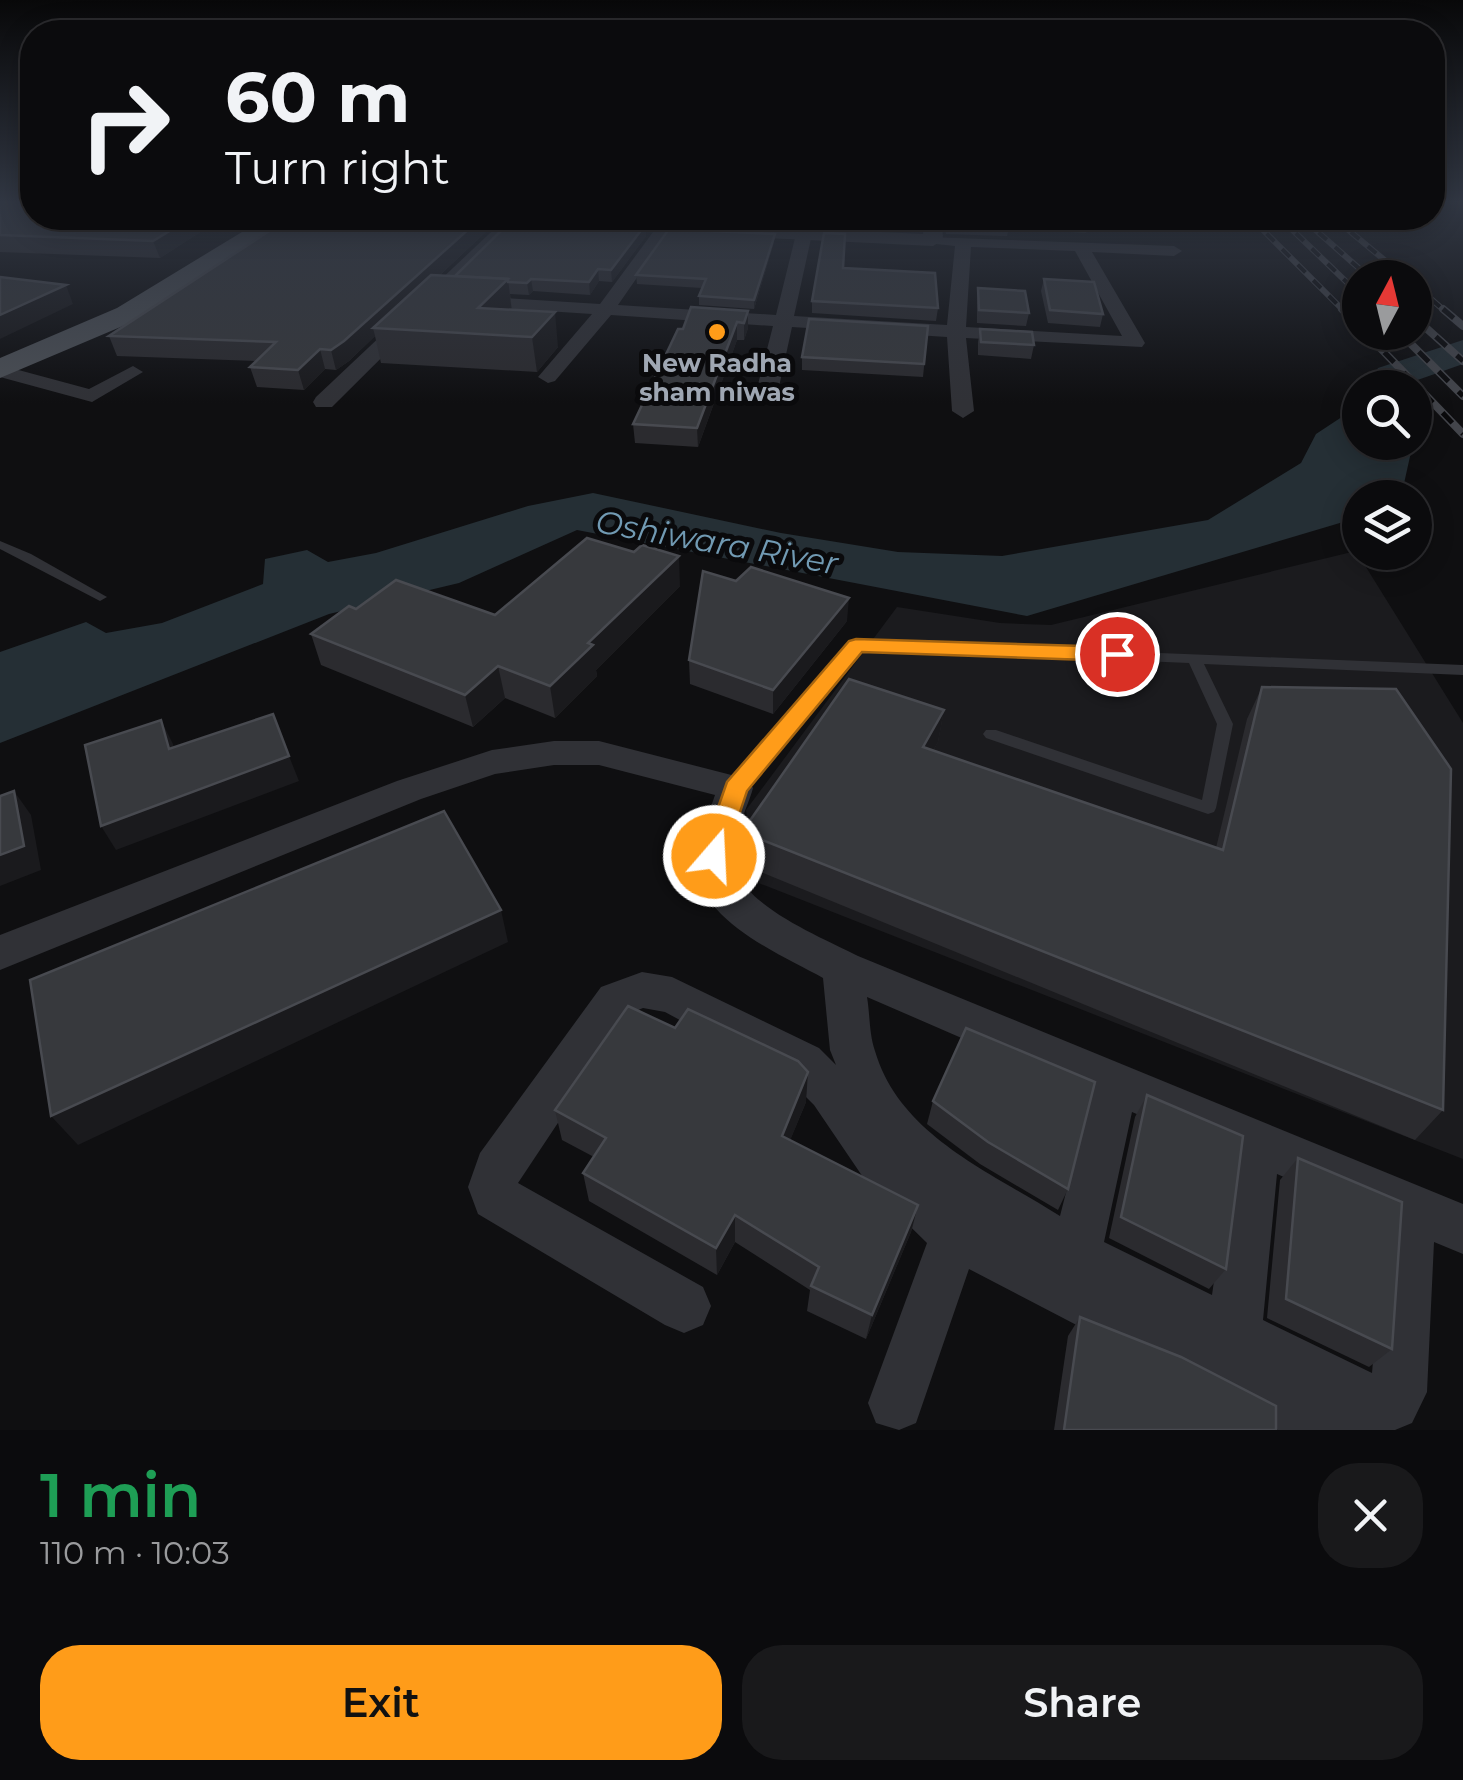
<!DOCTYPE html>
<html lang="en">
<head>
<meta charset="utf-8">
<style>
  body { margin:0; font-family:Montserrat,sans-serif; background:#19191b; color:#f1f3f6; height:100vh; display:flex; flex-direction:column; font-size:38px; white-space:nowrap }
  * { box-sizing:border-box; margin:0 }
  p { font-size:32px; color:#9a9b9d }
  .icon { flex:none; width:55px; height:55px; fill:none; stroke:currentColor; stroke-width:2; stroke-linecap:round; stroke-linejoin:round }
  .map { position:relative; height:1430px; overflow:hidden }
  .drawer { display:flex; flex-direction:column; background:#0b0b0d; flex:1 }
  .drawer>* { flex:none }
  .guide { position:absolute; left:20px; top:20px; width:1425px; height:210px; border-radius:40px; box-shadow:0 5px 25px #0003,0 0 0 2px #2b2b2e; background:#0b0b0d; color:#f1f3f6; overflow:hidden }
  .needle { width:65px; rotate:7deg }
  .tools { position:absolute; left:1342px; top:260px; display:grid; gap:20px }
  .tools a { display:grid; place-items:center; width:90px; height:90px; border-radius:50%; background:#0b0b0d; box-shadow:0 5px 25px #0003,0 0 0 2px #2b2b2e; font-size:50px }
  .pin { position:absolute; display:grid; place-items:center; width:85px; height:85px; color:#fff; margin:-42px; border:5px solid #fff; border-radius:50%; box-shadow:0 2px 10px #0007 }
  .me { position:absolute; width:110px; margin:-55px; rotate:19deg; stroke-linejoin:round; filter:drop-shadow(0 0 8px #0008) }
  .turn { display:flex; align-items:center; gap:35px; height:210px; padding:0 40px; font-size:45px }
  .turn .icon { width:130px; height:130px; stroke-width:2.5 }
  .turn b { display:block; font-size:70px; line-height:85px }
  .round { display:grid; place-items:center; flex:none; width:105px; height:105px; border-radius:40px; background:#19191b }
  .summary { display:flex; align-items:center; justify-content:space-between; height:170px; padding:0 40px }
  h1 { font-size:60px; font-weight:600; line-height:75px; color:#1e9e55 }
  .button { display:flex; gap:20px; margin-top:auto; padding:20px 40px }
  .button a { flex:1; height:115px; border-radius:40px; background:#ff9c19; color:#111; font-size:40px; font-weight:600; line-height:115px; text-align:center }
  .button a+a { background:#19191b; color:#f1f3f6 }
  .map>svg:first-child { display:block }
  .built { fill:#1b1b1e }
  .water { fill:#252f35 }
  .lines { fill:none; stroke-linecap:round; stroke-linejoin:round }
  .river { fill:#252f35; fill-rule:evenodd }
  .service { fill:#303136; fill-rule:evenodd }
  .minor { fill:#303136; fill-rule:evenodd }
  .tertiary { fill:#303136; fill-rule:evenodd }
  .primary { fill:#4b4f55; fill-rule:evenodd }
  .rail-far1-casing { stroke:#43454b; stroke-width:6 }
  .rail-casing { stroke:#43454b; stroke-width:8 }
  .rail-far1 { stroke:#0a0a0c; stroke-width:4; stroke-dasharray:11; stroke-linecap:butt }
  .rail { stroke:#0a0a0c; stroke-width:5; stroke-dasharray:14; stroke-linecap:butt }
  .wall { fill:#2b2b2f }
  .shaded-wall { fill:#1a1a1d }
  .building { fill:#37393d; stroke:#484a50; stroke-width:2.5 }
  .route { fill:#ff9c19; stroke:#a66510; stroke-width:2.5 }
  .poi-dot { fill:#ff9c19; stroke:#0a0a0c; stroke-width:4 }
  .labels { text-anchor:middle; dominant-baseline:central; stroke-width:10; stroke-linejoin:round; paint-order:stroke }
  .far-poi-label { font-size:25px; font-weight:bold; fill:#9fa7b3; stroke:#0a0a0c }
  .water-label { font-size:32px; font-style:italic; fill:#719ab3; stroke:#0a0a0c }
</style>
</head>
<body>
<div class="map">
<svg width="1463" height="1430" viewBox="0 0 1463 1430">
  <rect width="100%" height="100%" fill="#0f0f11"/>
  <polygon class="built" points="1356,551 1463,723 1463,1159 756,882 746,810 897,607 1000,623 1051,625"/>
  <polygon class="water" points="1360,405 1360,442 1413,443 1401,497 1360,498 1360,517 1027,616 577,530 459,583 329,614 0,743 0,652 86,622 106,633 162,623 263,584 265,559 307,550 328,562 376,553 528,506 593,493 781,533 898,552 1002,556 1208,520 1301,463 1316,434"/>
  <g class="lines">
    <polygon class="river" points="1463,340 1463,364 1409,383 1407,388 1367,388 1378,368"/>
    <g class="service">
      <polygon points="187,218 248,221 252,223 248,225 185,221"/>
      <polygon points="0,541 31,554 107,597 100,601 0,549"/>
      <polygon points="856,641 1463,665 1463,675 1204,664 1233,724 1216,808 1214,812 1208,814 986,738 983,734 986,730 996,730 1202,800 1217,724 1189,663 860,649 741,792 729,792 727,788 729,784 851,642"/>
    </g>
    <g class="minor">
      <polygon points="506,218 522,218 332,407 316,407 313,402 316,397"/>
      <path d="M1115 218H1169L1171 222C1158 230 1128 226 1115 218Z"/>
      <path d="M664 222 672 227 618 305 776 315 796 234 804 229 812 234 794 316 947 325 955 246 927 243V237L1174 246 1182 251 1174 256 1092 252 1145 343 1142 347 966 338 974 411 963 418 952 411 947 337 792 327 777 396 766 402 755 396 773 326 611 315 555 381 548 383 538 377 592 314 470 306 461 301 470 296 600 304 659 224ZM971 247 1075 251 1122 336 966 327Z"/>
      <polygon points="0,365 89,389 133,366 143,372 92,402 0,377"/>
      <path d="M554 741H599L747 779 753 788C747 810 733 834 733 856 733 903 822 937 858 956L1463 1204V1254L1434 1242 1427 1392 1412 1423 1395 1430H1278L969 1269 916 1423 899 1430 876 1423 868 1403 927 1243 869 1186 814 1105 787 1078 665 1012 643 1008 631 1013 518 1183 703 1287 711 1306 703 1325 684 1333 665 1325 478 1214 468 1187 480 1153 601 987 642 972 672 977 819 1048 836 1065 830 1050 823 978C778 953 691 918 695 854 697 835 709 814 715 795L599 765H554L495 774 421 799 0 970V935L397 781 492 750ZM867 997 1091 1094 1060 1216C991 1172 900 1136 875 1051 869 1034 870 1014 867 997ZM1132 1112 1232 1155 1212 1295 1104 1242ZM1277 1174 1385 1221 1372 1373 1263 1320Z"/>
    </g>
    <polygon class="tertiary" points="471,218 586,218 923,234 924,218 942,218 943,240 933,246 480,224"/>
    <polygon class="primary" points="265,218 292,218 137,320 0,378 0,358 117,308"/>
    <defs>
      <g id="rail-far1">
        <polyline points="1251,218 1345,312"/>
        <polyline points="1280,218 1360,295"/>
        <polyline points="1302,218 1370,278"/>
        <polyline points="1334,218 1406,278"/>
        <polyline points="1415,285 1446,312"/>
      </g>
      <g id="rail">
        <polyline points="1342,309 1360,327"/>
        <polyline points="1443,309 1463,326"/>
        <polyline points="1415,318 1463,361"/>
        <polyline points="1365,332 1463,434"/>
        <polyline points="1399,332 1463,396"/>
      </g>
    </defs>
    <use href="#rail-far1" class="rail-far1-casing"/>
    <use href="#rail" class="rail-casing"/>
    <use href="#rail-far1" class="rail-far1"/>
    <use href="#rail" class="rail"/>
  </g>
  <g class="wall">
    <polygon points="0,203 208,227 160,258 0,252"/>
    <polygon points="215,218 259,218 254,220"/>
    <polygon points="655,218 782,218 780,223"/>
    <polygon points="827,218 921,218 920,230 827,226"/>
    <polygon points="943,218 1088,218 1089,221 1086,233 1009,228 1007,236 946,234"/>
    <polygon points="1171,218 1193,218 1192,222 1174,222"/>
    <polygon points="645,225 646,236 612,282 599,281 590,295 533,291 529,295 510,294 512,310 558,347 537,372 381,363 375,336 349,361 336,370 325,369 304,390 257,387 250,367 256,361 117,356 109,336 490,228 440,275 455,276"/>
    <polygon points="774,242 754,309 699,305 699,296 702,288 637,284 636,275"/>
    <polygon points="843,268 938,308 936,321 812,313 812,301"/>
    <polygon points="1044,279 1103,314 1100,327 1048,323 1041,291"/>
    <polygon points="978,288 1029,313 1026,326 977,323 977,301"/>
    <polygon points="748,311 748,328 744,340 737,340 698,447 635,443 633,424 683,329"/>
    <polygon points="928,326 923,377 802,370 802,357"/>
    <polygon points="980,329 1034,345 1031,359 978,355 978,342"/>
    <polygon points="680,586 596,670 597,676 555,718 505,698 473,727 321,665 311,634 356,609 495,615"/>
    <polygon points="847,621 773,714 690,684 689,660"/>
    <polygon points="1262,687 1443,1110 1415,1140 741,864 742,832 944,710 938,742 933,751 1216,848 1247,719"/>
    <polygon points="1147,1095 1226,1269 1209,1289 1109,1238 1135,1117"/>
    <polygon points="933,1101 1068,1189 1058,1210 980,1164 927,1124"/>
    <polygon points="806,1102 790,1140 918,1205 911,1232 866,1339 807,1311 810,1290 735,1242 717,1275 589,1201 583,1173 594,1157 562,1140 555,1110"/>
    <polygon points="1298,1158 1392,1349 1369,1367 1267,1318 1280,1180"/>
    <polygon points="1080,1317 1276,1430 1054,1430 1068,1336"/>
  </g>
  <g class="shaded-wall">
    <polygon points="191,218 205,218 208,227 160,258 153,241"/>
    <polygon points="481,218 488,218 490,228 383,328 373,328 375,336 349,361 336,370 331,350"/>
    <polygon points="645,225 646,236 612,282 611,270"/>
    <polygon points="775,234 774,242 754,309 754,300"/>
    <polygon points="598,269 599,281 590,295 589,282"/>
    <polygon points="508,279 512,313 478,308"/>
    <polygon points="531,279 533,291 529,295 527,283"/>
    <polygon points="66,285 73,304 0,339 0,315"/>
    <polygon points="748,311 748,328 744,340 744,323"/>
    <polygon points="555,312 558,347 537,372 532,337"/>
    <polygon points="737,322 737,340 698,447 697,428"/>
    <polygon points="320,349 325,369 304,390 298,370"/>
    <polygon points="679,556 680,586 596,670 597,676 555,718 550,686 588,643"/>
    <polygon points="849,598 847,621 773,714 773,690"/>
    <polygon points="498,666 505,698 473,727 465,695"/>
    <polygon points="944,710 938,742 917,779 923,747"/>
    <polygon points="161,720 173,744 181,773 169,749"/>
    <polygon points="289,756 299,781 116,850 101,826"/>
    <polygon points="14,791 31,815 41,870 0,886 0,855"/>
    <polygon points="501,910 508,942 78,1145 51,1116"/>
    <polygon points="808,1072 806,1102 780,1165 782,1136"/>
    <polygon points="918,1205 911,1232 866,1339 872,1315"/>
    <polygon points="735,1215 735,1242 717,1275 716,1248"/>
  </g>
  <g class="building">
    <polygon points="0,203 32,203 32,218 191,218 153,241 0,235"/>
    <polygon points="289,218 481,218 344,341 331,350 320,349 298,370 250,367 276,342 109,336"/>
    <polygon points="514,218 645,225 611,270 598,269 589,282 531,279 527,283 508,282 508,279 455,276"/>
    <polygon points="947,218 1008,218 1010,224 948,222"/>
    <polygon points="1029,218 1088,218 1089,221"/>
    <polygon points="669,229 775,234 754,300 699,296 706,279 636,275"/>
    <polygon points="824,233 845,234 843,268 935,273 938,308 812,301"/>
    <polygon points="431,275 508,279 478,308 555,312 532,337 373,328"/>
    <polygon points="0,277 66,285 0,315"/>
    <polygon points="1044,279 1094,282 1103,314 1050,310"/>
    <polygon points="978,288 1025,291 1029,313 979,310"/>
    <polygon points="691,307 748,311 744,323 737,322 697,428 633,424 678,329 683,329"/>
    <polygon points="809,319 928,326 924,364 802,357"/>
    <polygon points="980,329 1032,332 1034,345 981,342"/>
    <polygon points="587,538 634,552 642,545 679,556 588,643 593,645 550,686 498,666 465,695 311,634 349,606 356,609 396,580 495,615"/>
    <polygon points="751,567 849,598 773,690 689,660 703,571 736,581"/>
    <polygon points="849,679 944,710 923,747 1223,850 1262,687 1396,689 1451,769 1443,1110 742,832"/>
    <polygon points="273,714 289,756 101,826 85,745 161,720 169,749"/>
    <polygon points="14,791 24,846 0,855 0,796"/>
    <polygon points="444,811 501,910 51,1116 30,980"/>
    <polygon points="628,1006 675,1028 688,1009 798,1061 808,1072 782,1136 918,1205 872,1315 811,1286 819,1267 735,1215 716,1248 583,1173 606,1138 555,1110"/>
    <polygon points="966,1028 1095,1082 1068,1189 988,1142 933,1101"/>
    <polygon points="1147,1095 1243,1136 1226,1269 1121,1217"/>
    <polygon points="1298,1158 1402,1202 1392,1349 1286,1299"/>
    <polygon points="1080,1317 1181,1357 1276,1406 1276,1430 1064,1430"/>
  </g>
  <linearGradient id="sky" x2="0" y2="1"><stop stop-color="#080809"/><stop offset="0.5" stop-color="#313743"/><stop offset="1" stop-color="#313743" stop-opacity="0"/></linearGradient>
  <rect width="1463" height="403" fill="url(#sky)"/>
  <polygon class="route" points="856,639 1117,647 1128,654 1117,661 862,652 747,791 723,863 705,863 701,856 727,782 849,641"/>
  <circle class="poi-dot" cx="717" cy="332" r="10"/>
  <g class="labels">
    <g class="far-poi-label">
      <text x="717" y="363">New Radha<tspan x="717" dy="29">sham niwas</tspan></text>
    </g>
    <g class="water-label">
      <text transform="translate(717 542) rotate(10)">Oshiwara River</text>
    </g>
  </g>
</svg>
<div class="tools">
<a><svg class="needle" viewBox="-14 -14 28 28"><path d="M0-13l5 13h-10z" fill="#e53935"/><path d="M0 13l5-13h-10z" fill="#9a9b9d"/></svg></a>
<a><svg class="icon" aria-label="search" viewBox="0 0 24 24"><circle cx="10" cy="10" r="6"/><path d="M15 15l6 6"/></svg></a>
<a><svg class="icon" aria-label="layers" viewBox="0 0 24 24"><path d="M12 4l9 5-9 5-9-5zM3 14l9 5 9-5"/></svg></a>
</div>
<div class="pin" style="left:1117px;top:654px;background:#d93025"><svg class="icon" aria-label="arrive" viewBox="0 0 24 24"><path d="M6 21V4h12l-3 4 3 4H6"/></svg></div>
<svg class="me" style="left:714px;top:856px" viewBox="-20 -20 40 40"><circle r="17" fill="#ff9c19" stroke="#fff" stroke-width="3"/><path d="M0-11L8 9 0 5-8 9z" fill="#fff"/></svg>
<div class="guide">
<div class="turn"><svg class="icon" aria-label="right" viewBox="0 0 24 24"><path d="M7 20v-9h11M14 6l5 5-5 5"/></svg><div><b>60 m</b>Turn right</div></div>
</div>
</div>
<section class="drawer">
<div class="summary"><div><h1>1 min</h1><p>110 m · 10:03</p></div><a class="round"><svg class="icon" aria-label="close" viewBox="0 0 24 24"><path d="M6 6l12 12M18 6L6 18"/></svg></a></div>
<div class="button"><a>Exit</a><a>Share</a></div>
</section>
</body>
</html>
